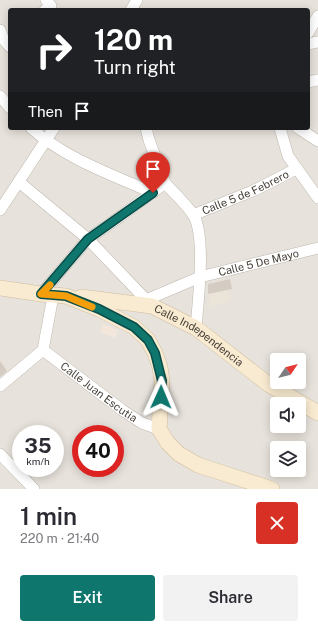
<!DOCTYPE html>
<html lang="en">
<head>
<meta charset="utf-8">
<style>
  body { margin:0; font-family:"Public Sans",sans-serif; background:#f2f2f3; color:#2b2b33; height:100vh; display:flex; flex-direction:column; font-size:15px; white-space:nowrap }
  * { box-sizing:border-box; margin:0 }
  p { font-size:13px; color:#7c7c81 }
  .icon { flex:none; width:22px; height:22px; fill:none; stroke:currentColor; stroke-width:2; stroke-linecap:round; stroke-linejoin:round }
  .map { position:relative; height:489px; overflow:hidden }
  .drawer { display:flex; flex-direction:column; background:#fff; flex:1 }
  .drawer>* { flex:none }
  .guide { position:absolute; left:8px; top:8px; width:302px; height:122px; border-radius:4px; box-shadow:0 2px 10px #0003; background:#202124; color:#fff; overflow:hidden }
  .needle { width:26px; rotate:55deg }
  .tools { position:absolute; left:270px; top:353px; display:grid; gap:8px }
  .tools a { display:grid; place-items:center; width:36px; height:36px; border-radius:4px; background:#fff; box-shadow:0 2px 10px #0003; font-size:20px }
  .speed { position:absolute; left:12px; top:425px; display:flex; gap:8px; font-size:20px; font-weight:700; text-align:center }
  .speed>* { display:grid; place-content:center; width:52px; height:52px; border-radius:50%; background:#fff; box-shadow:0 2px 10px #0003; line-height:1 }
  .speed small { font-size:10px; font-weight:400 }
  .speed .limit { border:6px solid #d22; background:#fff; color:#111 }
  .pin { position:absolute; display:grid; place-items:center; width:34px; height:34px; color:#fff; margin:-41px -17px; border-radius:50% 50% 50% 0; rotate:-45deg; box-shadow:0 0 4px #0007 }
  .pin .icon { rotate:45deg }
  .me { position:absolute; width:44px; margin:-22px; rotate:1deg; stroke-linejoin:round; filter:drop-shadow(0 0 3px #0008) }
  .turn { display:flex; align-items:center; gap:14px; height:84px; padding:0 20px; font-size:18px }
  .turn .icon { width:52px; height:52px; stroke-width:2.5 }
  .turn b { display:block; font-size:28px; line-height:34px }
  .then { display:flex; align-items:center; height:38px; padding:0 20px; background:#0003; gap:8px; font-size:15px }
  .round { display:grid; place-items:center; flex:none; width:42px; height:42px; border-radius:4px; background:#f2f2f3 }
  .headline { display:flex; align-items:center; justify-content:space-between; height:68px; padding:0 20px }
  h1 { font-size:24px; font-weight:600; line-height:30px }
  .primary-button { display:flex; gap:8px; margin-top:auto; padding:8px 20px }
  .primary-button a { flex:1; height:46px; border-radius:4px; background:#0f766e; color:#fff; font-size:16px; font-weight:600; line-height:46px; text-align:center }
  .primary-button a+a { background:#f2f2f3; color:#2b2b33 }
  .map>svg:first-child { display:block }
  .residential { fill:#e7e2db; fill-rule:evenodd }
  .commercial { fill:#f3e6da }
  .education { fill:#ebe4d8 }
  .building { fill:#d4ccc2 }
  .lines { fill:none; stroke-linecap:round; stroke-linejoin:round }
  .street-casing { stroke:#bfb8af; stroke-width:12 }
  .secondary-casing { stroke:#cebea1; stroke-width:16 }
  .street { stroke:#fff; stroke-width:11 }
  .secondary { stroke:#f9ebd1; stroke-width:15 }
  .route-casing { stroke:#0a4d48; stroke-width:10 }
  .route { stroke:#0f766e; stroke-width:7 }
  .slow { stroke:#f59e0b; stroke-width:7 }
  .labels { text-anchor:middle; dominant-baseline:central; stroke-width:3.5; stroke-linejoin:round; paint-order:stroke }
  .street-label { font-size:11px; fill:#48413a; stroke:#fff }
</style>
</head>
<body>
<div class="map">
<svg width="318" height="489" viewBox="0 0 318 489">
  <rect width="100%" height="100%" fill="#f4f1ec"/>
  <path class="residential" d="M0 0H318V489H0ZM10 10H308V128H10ZM277 360H299V382H277ZM277 404H299V426H277ZM21 434H55V468H21ZM81 434H115V468H81ZM277 448H299V470H277Z"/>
  <polygon class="commercial" points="103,324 118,330 115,338 100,332"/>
  <polygon class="education" points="230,279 232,289 228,290 230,301 210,308 208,284"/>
  <g class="building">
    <polygon points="230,279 232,289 208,294 208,284"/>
    <polygon points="0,361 7,371 0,377"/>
  </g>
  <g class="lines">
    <defs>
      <g id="street">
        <polyline points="45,10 51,6 46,0"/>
        <polyline points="131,10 137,0"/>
        <polyline points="0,30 4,40 10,47"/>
        <polyline points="308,33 318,16"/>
        <polyline points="308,44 318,42"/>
        <polyline points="308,82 318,80"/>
        <polyline points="0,96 10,108"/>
        <path d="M31 128C66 159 111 174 153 193"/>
        <polyline points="280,128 288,156 318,198"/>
        <polyline points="298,128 318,141"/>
        <polyline points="19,182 88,239 152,306"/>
        <path d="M165 183C173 192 188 206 194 216 206 239 198 301 196 328"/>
        <polyline points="0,210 54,128"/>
        <path id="s1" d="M193 215 255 190 296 169"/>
        <polyline points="41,294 88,239 121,216 165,183 149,140 146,128"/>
        <path id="s2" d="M146 300 200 277 318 248"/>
        <path id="s3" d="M43 350 122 410 142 423 159 429"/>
        <polyline points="0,386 43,350 53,296"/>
        <polyline points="0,454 34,489"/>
      </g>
      <g id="secondary">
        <polyline points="0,288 41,294 66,296 99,309 134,327 148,340 155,353 160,367 162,381 159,429 168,443 179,454 198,465 272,489"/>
        <path id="s4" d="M81 297 152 306 196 328 268 384 318 413"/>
      </g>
    </defs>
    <use href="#street" class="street-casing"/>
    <use href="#secondary" class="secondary-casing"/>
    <use href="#street" class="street"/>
    <use href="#secondary" class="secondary"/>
  </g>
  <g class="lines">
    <defs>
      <polyline id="route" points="153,193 88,239 41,294 66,296 99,309 134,327 148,340 155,353 162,381 161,397"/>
    </defs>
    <use href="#route" class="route-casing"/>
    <use href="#route" class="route"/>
    <polyline class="slow" points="50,285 41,294 66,296 92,307"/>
  </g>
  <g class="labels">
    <g class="street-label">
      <text stroke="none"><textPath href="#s1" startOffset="57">Calle 5 de Febrero</textPath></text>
      <text stroke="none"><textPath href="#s2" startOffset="119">Calle 5 De Mayo</textPath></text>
      <text stroke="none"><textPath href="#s4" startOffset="127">Calle Independencia</textPath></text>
      <text stroke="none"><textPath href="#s3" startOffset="70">Calle Juan Escutia</textPath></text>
    </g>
  </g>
</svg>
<div class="tools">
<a><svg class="needle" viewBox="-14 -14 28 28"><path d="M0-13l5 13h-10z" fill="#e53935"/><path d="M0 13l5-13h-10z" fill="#7c7c81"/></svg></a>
<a><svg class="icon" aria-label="sound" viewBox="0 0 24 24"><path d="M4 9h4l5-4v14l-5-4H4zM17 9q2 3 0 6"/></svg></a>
<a><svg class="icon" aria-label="layers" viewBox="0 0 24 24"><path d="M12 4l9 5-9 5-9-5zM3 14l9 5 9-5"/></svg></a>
</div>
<div class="speed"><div>35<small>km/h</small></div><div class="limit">40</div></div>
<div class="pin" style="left:153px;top:193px;background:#d93025"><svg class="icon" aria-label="arrive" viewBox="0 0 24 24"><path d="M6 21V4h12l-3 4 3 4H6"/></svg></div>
<svg class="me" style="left:161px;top:397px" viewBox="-20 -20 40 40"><path d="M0-17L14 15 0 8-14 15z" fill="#0f766e" stroke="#fff" stroke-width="4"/></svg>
<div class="guide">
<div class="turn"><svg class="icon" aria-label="right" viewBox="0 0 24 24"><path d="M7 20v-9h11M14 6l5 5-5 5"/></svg><div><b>120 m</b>Turn right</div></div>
<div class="then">Then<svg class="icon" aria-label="arrive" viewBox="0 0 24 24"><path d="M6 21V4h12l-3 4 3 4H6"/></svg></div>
</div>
</div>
<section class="drawer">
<div class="headline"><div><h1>1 min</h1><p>220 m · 21:40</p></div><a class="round" style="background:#d93025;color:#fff"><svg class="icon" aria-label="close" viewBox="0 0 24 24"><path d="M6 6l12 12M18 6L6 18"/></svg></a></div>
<div class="primary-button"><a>Exit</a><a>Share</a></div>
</section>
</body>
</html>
